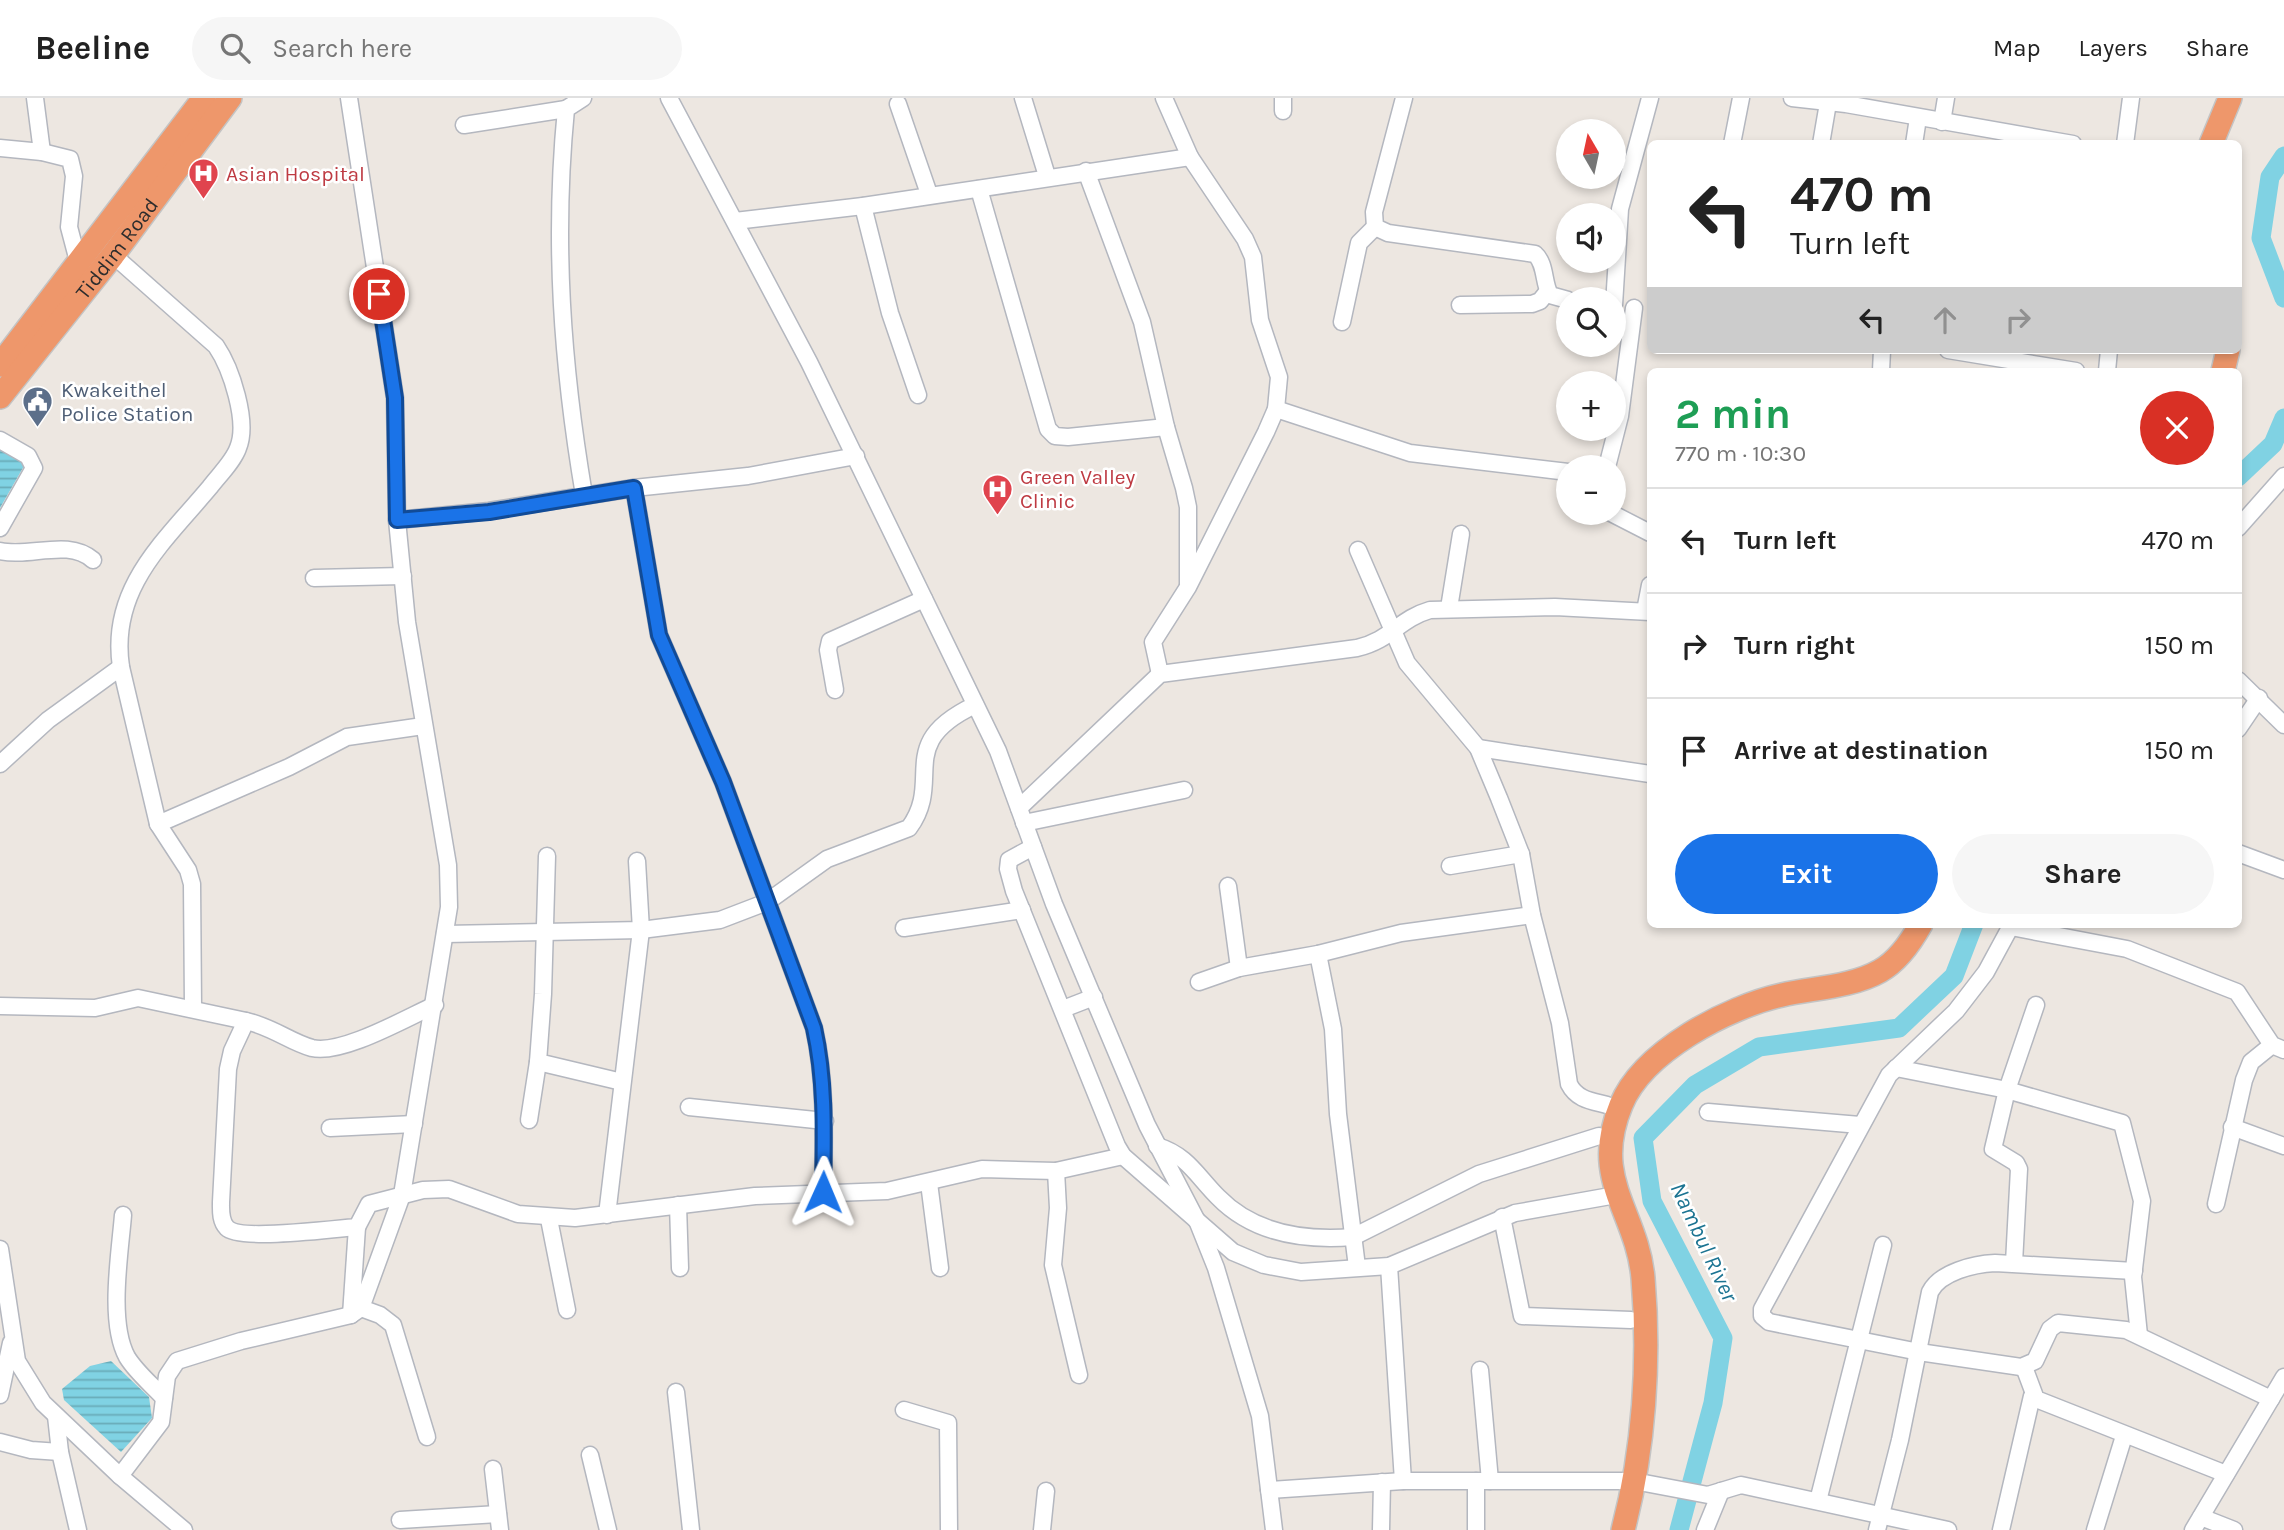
<!DOCTYPE html>
<html lang="en">
<head>
<meta charset="utf-8">
<style>
  body { margin:0; font-family:Karla,sans-serif; background:#f6f6f6; color:#222; height:100vh; display:flex; flex-direction:column; font-size:26px; white-space:nowrap }
  * { box-sizing:border-box; margin:0 }
  p { font-size:23px; color:#767676 }
  .icon { flex:none; width:38px; height:38px; fill:none; stroke:currentColor; stroke-width:2; stroke-linecap:round; stroke-linejoin:round }
  .map { position:relative; flex:1; overflow:hidden }
  .side { position:absolute; left:1647px; top:270px; width:595px; height:560px; display:flex; flex-direction:column; background:#fff; border-radius:10px; box-shadow:0 4px 10px #0003 }
  .side>* { flex:none }
  .guide { position:absolute; left:1647px; top:42px; width:595px; height:214px; border-radius:10px; box-shadow:0 4px 10px #0003; background:#fff; color:#222; overflow:hidden }
  .needle { width:46px; rotate:351deg }
  .controls { position:absolute; left:1556px; top:21px; display:grid; gap:14px }
  .controls a { display:grid; place-items:center; width:70px; height:70px; border-radius:50%; background:#fff; box-shadow:0 4px 10px #0003; font-size:35px }
  .pin { position:absolute; display:grid; place-items:center; width:60px; height:60px; color:#fff; margin:-30px; border:4px solid #fff; border-radius:50%; box-shadow:0 2px 7px #0007 }
  .me { position:absolute; width:77px; margin:-38px; rotate:1deg; stroke-linejoin:round; filter:drop-shadow(0 0 5px #0008) }
  .turn { display:flex; align-items:center; gap:24px; height:147px; padding:0 28px; font-size:32px }
  .turn .icon { width:91px; height:91px; stroke-width:2.5 }
  .turn b { display:block; font-size:49px; line-height:60px }
  .lanes { display:flex; align-items:center; height:66px; padding:0 28px; background:#0003; justify-content:center; gap:35px; direction:ltr }
  .lanes .off { opacity:.35 }
  .round { display:grid; place-items:center; flex:none; width:74px; height:74px; border-radius:37px; background:#f6f6f6 }
  .head { display:flex; align-items:center; justify-content:space-between; height:119px; padding:0 28px }
  h1 { font-size:42px; font-weight:700; line-height:52px; color:#1e9e55 }
  .primary-button { display:flex; gap:14px; margin-top:auto; padding:14px 28px }
  .primary-button a { flex:1; height:80px; border-radius:42px; background:#1a73e8; color:#fff; font-size:28px; font-weight:700; line-height:80px; text-align:center }
  .primary-button a+a { background:#f6f6f6; color:#222 }
  ul { padding:0; list-style:none }
  li { display:flex; align-items:center; gap:21px; height:105px; padding:0 28px; border-top:2px solid #e0e0e0 }
  li div { flex:1 }
  li b { display:block; font-size:26px }
  li em { font-style:normal }
  header { display:flex; align-items:center; gap:42px; box-sizing:border-box; height:98px; padding:0 35px; background:#fff; border-bottom:2px solid #e0e0e0 }
  header strong { font-size:33px }
  nav { display:flex; gap:38px; margin-inline-start:auto; font-size:24px }
  .search { width:490px; height:63px; background:#f6f6f6; display:flex; align-items:center; gap:18px; box-sizing:border-box; padding:0 24px; border-radius:38px; color:#767676; font-size:26px }
  .map>svg:first-child { display:block }
  .water { fill:url(#water-rules) }
  .lines { fill:none; stroke-linecap:round; stroke-linejoin:round }
  .river { stroke:#80d2e3; stroke-width:19 }
  .minor-casing { stroke:#b4b7bf; stroke-width:19 }
  .highway-casing { stroke:#c4c4c4; stroke-width:26 }
  .minor { stroke:#fff; stroke-width:16 }
  .highway { stroke:#ee976b; stroke-width:23 }
  .route-casing { stroke:#114b97; stroke-width:18 }
  .route { stroke:#1a73e8; stroke-width:12 }
  .labels { text-anchor:middle; dominant-baseline:central; stroke-width:5; stroke-linejoin:round; paint-order:stroke }
  .health-label { font-size:21px; fill:#be3a42; stroke:#fff; text-anchor:start }
  .street-label { font-size:21px; fill:#2d2d2d; stroke:#fff }
  .service-label { font-size:21px; fill:#4e5e75; stroke:#fff; text-anchor:start }
  .water-label { font-size:23px; font-style:italic; fill:#1c7492; stroke:#fff }
</style>
</head>
<body>
<header>
<strong>Beeline</strong>
<div class="search"><svg class="icon" aria-label="search" viewBox="0 0 24 24"><circle cx="10" cy="10" r="6"/><path d="M15 15l6 6"/></svg>Search here</div>
<nav><a>Map</a><a>Layers</a><a>Share</a></nav>
</header>
<div class="map">
<svg width="2284" height="1432" viewBox="0 0 2284 1432">
  <defs>
    <pattern id="water-rules" width="6" height="5" patternUnits="userSpaceOnUse" patternTransform="scale(1.75)"><rect width="6" height="5" fill="#80d2e3"/><path d="M0 2.5h6" fill="none" stroke="#69abb8"/></pattern>
  </defs>
  <rect width="100%" height="100%" fill="#ede7e1"/>
  <g class="water">
    <polygon points="0,347 23,360 24,368 0,410"/>
    <polygon points="111,1263 149,1299 152,1320 121,1354 64,1302 62,1291 90,1268"/>
  </g>
  <g class="lines">
    <g class="river">
      <polyline points="2284,58 2270,79 2261,140 2284,200"/>
      <polyline points="2238,379 2273,346 2284,320"/>
      <polyline points="1679,1432 1713,1305 1723,1240 1652,1103 1643,1040 1695,987 1759,949 1899,930 1954,878 1974,826"/>
    </g>
    <defs>
      <g id="minor">
        <polyline points="35,0 42,54"/>
        <path d="M583 0 566 11C553 143 562 267 584 397"/>
        <polyline points="669,0 809,264 998,653 1054,806 1147,1027 1198,1125 1216,1170 1260,1318 1274,1432"/>
        <polyline points="1023,0 1047,78"/>
        <polyline points="1283,0 1283,13"/>
        <path d="M1404 0 1374 114 1375 129 1388 135 1535 156C1546 166 1543 184 1550 197L1568 202"/>
        <polyline points="1792,0 1846,6 2073,46"/>
        <polyline points="898,6 929,96"/>
        <polyline points="1942,24 1946,0"/>
        <polyline points="464,27 566,11"/>
        <polyline points="1732,46 1741,0"/>
        <polyline points="1821,46 1828,5"/>
        <polyline points="1914,46 1918,20"/>
        <polyline points="2125,46 2131,0"/>
        <polyline points="0,50 42,54 70,61 74,78 69,129 79,167"/>
        <polyline points="1086,73 1142,224 1166,329 1184,390 1188,409 1188,486"/>
        <polyline points="979,91 1048,331 1055,338 1068,339 1166,329"/>
        <polyline points="863,108 890,215 918,297"/>
        <polyline points="735,123 863,108 1190,59"/>
        <path d="M113 157 216 248C231 270 249 324 238 350 233 364 219 377 210 389 165 443 109 490 121 569L158 726 188 772 192 786 193 909"/>
        <polyline points="1460,207 1532,206 1540,203 1548,193"/>
        <polyline points="1614,207 1620,111 1650,0"/>
        <polyline points="1342,224 1359,145 1375,129"/>
        <polyline points="1948,252 2076,273"/>
        <polyline points="1881,273 1882,252"/>
        <polyline points="2107,273 2109,252"/>
        <polyline points="1276,311 1410,355 1568,374"/>
        <polyline points="0,342 28,358 34,370 0,430"/>
        <polyline points="1607,369 1620,318 1634,210"/>
        <path d="M634 390 659 537 723 684 814 930C826 984 824 1039 823 1094"/>
        <polyline points="1611,415 1650,435"/>
        <polyline points="397,422 489,413 634,390 748,378 856,358"/>
        <polyline points="2238,430 2284,378"/>
        <path d="M1358 452 1407 565 1478 650 1499 700 1521 756 1532 817 1560 925 1569 986C1577 1002 1592 1003 1607 1007"/>
        <path d="M0 453C30 460 68 440 93 462"/>
        <polyline points="314,480 403,478"/>
        <polyline points="1449,510 1461,436"/>
        <polyline points="1645,513 1650,487"/>
        <polyline points="1160,576 1153,544 1188,489 1266,334 1276,311 1279,279 1260,222 1253,159 1245,141 1190,59 1164,0"/>
        <polyline points="2238,582 2284,627"/>
        <polyline points="835,592 828,552 830,543 924,501"/>
        <polyline points="2238,631 2259,600"/>
        <polyline points="1478,650 1650,676"/>
        <polyline points="0,666 48,622 121,569"/>
        <path d="M1019 710 1160 576 1357 550C1391 542 1399 521 1430 512L1555 509 1650 514"/>
        <polyline points="1024,725 1184,692"/>
        <polyline points="158,726 289,669 347,639 423,628"/>
        <polyline points="1033,749 1009,762 1008,771 1014,793 1117,1048 1123,1058 1233,1154 1264,1167 1301,1174 1389,1168 1515,1115 1616,1097"/>
        <polyline points="2238,755 2284,772"/>
        <polyline points="547,758 543,896 538,964 622,984"/>
        <polyline points="1450,768 1521,756"/>
        <polyline points="1228,788 1239,870"/>
        <polyline points="2012,826 1986,874 1956,913 1889,977 1762,1211 1762,1218 1769,1224 1919,1254 2021,1269 2035,1263 2050,1231 2058,1225 2126,1232 2271,1301"/>
        <polyline points="2011,829 2127,851 2237,894 2272,947 2284,952"/>
        <polyline points="904,830 1022,812"/>
        <path d="M445 836 641 832 720 822 767 804 827 761 909 730C945 681 893 646 975 607"/>
        <polyline points="1318,856 1333,931 1338,1016 1357,1169"/>
        <polyline points="1199,884 1239,870 1318,856 1401,835 1532,817"/>
        <path d="M435 907C406 920 342 957 312 950 290 944 273 929 246 923L232 953 228 971 221 1104C221 1112 220 1123 227 1130 240 1143 334 1131 357 1129L369 1106 423 1092 449 1091 518 1116 575 1120 755 1098 887 1093 982 1071 1056 1073 1123 1058"/>
        <polyline points="0,908 95,910 138,900 246,923"/>
        <polyline points="1063,911 1094,899"/>
        <polyline points="1896,970 2007,992 2122,1025 2142,1103 2133,1179 2139,1237"/>
        <polyline points="689,1009 825,1023"/>
        <polyline points="1708,1014 1860,1027"/>
        <polyline points="529,1022 538,964"/>
        <polyline points="2232,1029 2284,1048"/>
        <polyline points="330,1030 414,1026"/>
        <path d="M1157 1048C1187 1057 1197 1078 1218 1099 1254 1136 1304 1143 1353 1139L1479 1076 1599 1038"/>
        <polyline points="1056,1073 1058,1110 1053,1167 1079,1277"/>
        <polyline points="929,1085 940,1170"/>
        <polyline points="2216,1106 2244,982 2251,964 2272,947"/>
        <polyline points="678,1107 680,1170"/>
        <path d="M123 1117C120 1155 108 1224 127 1259 136 1274 152 1287 164 1300"/>
        <polyline points="607,1117 641,832 637,763"/>
        <polyline points="1502,1119 1522,1218 1631,1222"/>
        <polyline points="549,1121 567,1212"/>
        <polyline points="0,1151 17,1263 43,1305 120,1378"/>
        <polyline points="2014,1165 2019,1071 2016,1065 1993,1051 2007,992 2036,907"/>
        <polyline points="1389,1168 1403,1383"/>
        <polyline points="361,1210 380,1217 393,1227 427,1339"/>
        <polyline points="351,1217 357,1129"/>
        <polyline points="2024,1269 2036,1301 2226,1376"/>
        <polyline points="1480,1272 1490,1383"/>
        <polyline points="676,1294 691,1432"/>
        <polyline points="0,1297 11,1245"/>
        <polyline points="904,1312 948,1325 949,1432"/>
        <polyline points="56,1318 60,1354 78,1432"/>
        <polyline points="0,1344 31,1352 60,1354"/>
        <polyline points="590,1357 608,1432"/>
        <polyline points="493,1371 500,1432"/>
        <polyline points="1269,1392 1403,1383 1634,1383 1708,1397 1741,1387 1948,1432"/>
        <polyline points="1818,1403 1883,1147"/>
        <polyline points="2201,1419 2234,1432"/>
        <polyline points="400,1422 498,1416"/>
        <polyline points="184,1432 120,1378 161,1324 167,1278 177,1263 241,1243 351,1217 361,1210 402,1097 449,809 448,767 407,524 397,422 395,300 349,0"/>
        <polyline points="1042,1432 1046,1393"/>
        <polyline points="1381,1432 1382,1384"/>
        <polyline points="1476,1432 1476,1383"/>
        <polyline points="1705,1432 1721,1393"/>
        <path d="M1877 1432 1900 1342 1930 1194C1940 1174 1974 1166 1995 1165L2134 1173"/>
        <polyline points="2001,1432 2032,1298"/>
        <polyline points="2095,1432 2124,1338"/>
        <polyline points="2193,1432 2284,1279"/>
      </g>
      <g id="highway">
        <polyline points="2211,46 2230,0"/>
        <polyline points="0,267 204,0"/>
        <polyline points="2223,273 2228,252"/>
        <path id="s1" d="M0 299 113 157 230 0"/>
        <path d="M1623 1432C1644 1352 1650 1263 1643 1180 1637 1113 1590 1082 1621 1007 1643 953 1728 909 1782 897 1813 890 1852 889 1880 873 1898 863 1911 844 1921 826"/>
      </g>
    </defs>
    <use href="#minor" class="minor-casing"/>
    <use href="#highway" class="highway-casing"/>
    <use href="#minor" class="minor"/>
    <use href="#highway" class="highway"/>
  </g>
  <g class="lines">
    <defs>
      <path id="route" d="M379 196 395 300 397 422 489 414 634 390 659 537 723 684 814 930C826 984 824 1039 823 1094"/>
    </defs>
    <use href="#route" class="route-casing"/>
    <use href="#route" class="route"/>
  </g>
  <defs>
    <symbol id="hospital-pin" viewBox="-11 -11 22 30"><path d="M0 17L-7.5 6A9.5 9.5 0 1 1 7.5 6Z" fill="#e0444e" stroke="#fff"/><path d="M-5-5h3v3.5h4V-5h3V5h-3V1.5h-4V5h-3Z" fill="#fff"/></symbol>
    <symbol id="civic-pin" viewBox="-11 -11 22 30"><path d="M0 17L-7.5 6A9.5 9.5 0 1 1 7.5 6Z" fill="#5c6f8a" stroke="#fff"/><path d="M-.6-6.5H3V-4.5H.6V-3L4-1V1h2V6H-6V1h2V-1L-.6-3ZM-1.2 2.5V6h2.4V2.5Z" fill="#fff"/></symbol>
  </defs>
  <g fill-rule="evenodd">
    <use href="#hospital-pin" x="186" y="58" width="35" height="47"/>
    <use href="#civic-pin" x="20" y="286" width="35" height="47"/>
    <use href="#hospital-pin" x="980" y="374" width="35" height="47"/>
  </g>
  <g class="labels">
    <g class="health-label">
      <text x="226" y="76">Asian Hospital</text>
      <text x="1020" y="379">Green Valley<tspan x="1020" dy="24">Clinic</tspan></text>
    </g>
    <g class="street-label">
      <text stroke="none"><textPath href="#s1" startOffset="189">Tiddim Road</textPath></text>
    </g>
    <g class="service-label">
      <text x="61" y="292">Kwakeithel<tspan x="61" dy="24">Police Station</tspan></text>
    </g>
    <g class="water-label">
      <text transform="translate(1704 1144) rotate(65)">Nambul River</text>
    </g>
  </g>
</svg>
<div class="controls">
<a><svg class="needle" viewBox="-14 -14 28 28"><path d="M0-13l5 13h-10z" fill="#e53935"/><path d="M0 13l5-13h-10z" fill="#767676"/></svg></a>
<a><svg class="icon" aria-label="sound" viewBox="0 0 24 24"><path d="M4 9h4l5-4v14l-5-4H4zM17 9q2 3 0 6"/></svg></a>
<a><svg class="icon" aria-label="search" viewBox="0 0 24 24"><circle cx="10" cy="10" r="6"/><path d="M15 15l6 6"/></svg></a>
<a>+</a>
<a>−</a>
</div>
<div class="pin" style="left:379px;top:196px;background:#d93025"><svg class="icon" aria-label="arrive" viewBox="0 0 24 24"><path d="M6 21V4h12l-3 4 3 4H6"/></svg></div>
<svg class="me" style="left:823px;top:1094px" viewBox="-20 -20 40 40"><path d="M0-17L14 15 0 8-14 15z" fill="#1a73e8" stroke="#fff" stroke-width="4"/></svg>
<div class="guide">
<div class="turn"><svg class="icon" aria-label="left" viewBox="0 0 24 24"><path d="M17 20v-9H6M10 6l-5 5 5 5"/></svg><div><b>470 m</b>Turn left</div></div>
<div class="lanes"><svg class="icon" aria-label="left" viewBox="0 0 24 24"><path d="M17 20v-9H6M10 6l-5 5 5 5"/></svg><svg class="icon off" aria-label="ahead" viewBox="0 0 24 24"><path d="M12 20V5M6 11l6-6 6 6"/></svg><svg class="icon off" aria-label="right" viewBox="0 0 24 24"><path d="M7 20v-9h11M14 6l5 5-5 5"/></svg></div>
</div>
<section class="side">
<div class="head"><div><h1>2 min</h1><p>770 m · 10:30</p></div><a class="round" style="background:#d93025;color:#fff"><svg class="icon" aria-label="close" viewBox="0 0 24 24"><path d="M6 6l12 12M18 6L6 18"/></svg></a></div>
<ul>
<li><svg class="icon" aria-label="left" viewBox="0 0 24 24"><path d="M17 20v-9H6M10 6l-5 5 5 5"/></svg><div><b>Turn left</b></div><em>470 m</em></li>
<li><svg class="icon" aria-label="right" viewBox="0 0 24 24"><path d="M7 20v-9h11M14 6l5 5-5 5"/></svg><div><b>Turn right</b></div><em>150 m</em></li>
<li><svg class="icon" aria-label="arrive" viewBox="0 0 24 24"><path d="M6 21V4h12l-3 4 3 4H6"/></svg><div><b>Arrive at destination</b></div><em>150 m</em></li>
</ul>
<div class="primary-button"><a>Exit</a><a>Share</a></div>
</section>
</div>
</body>
</html>
